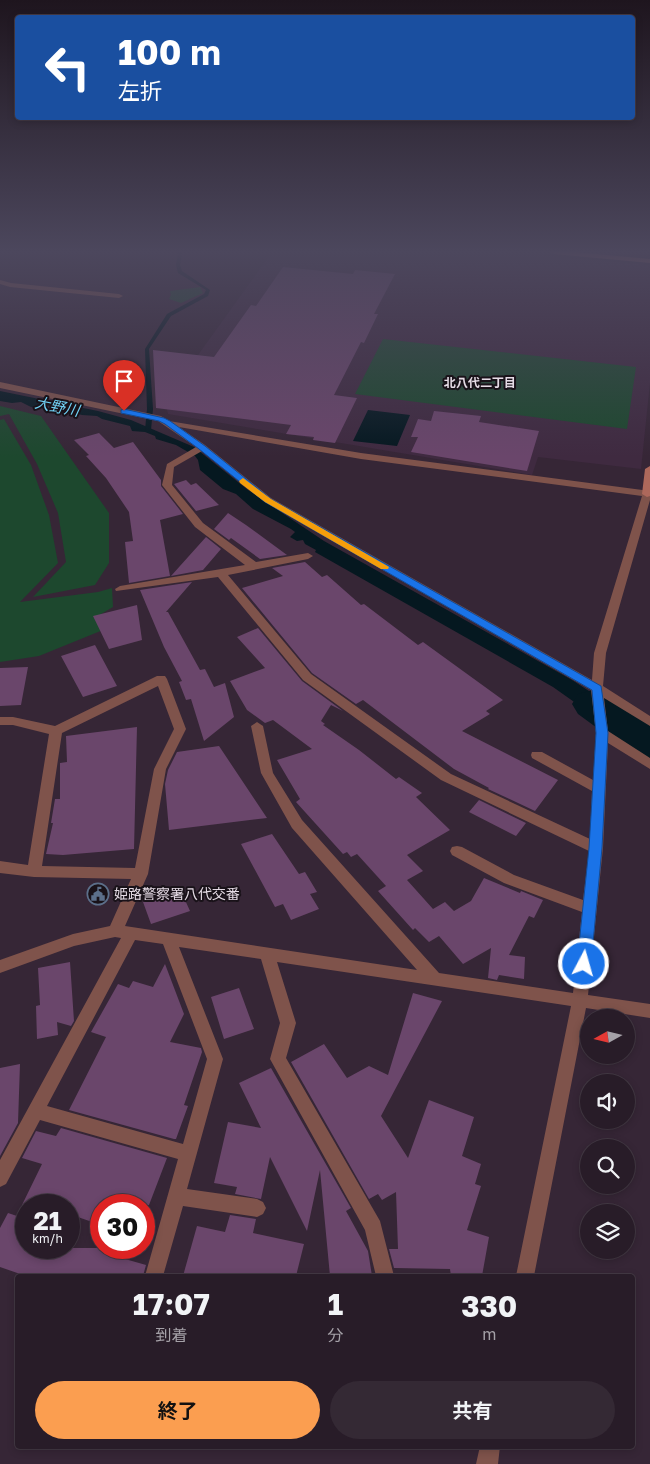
<!DOCTYPE html>
<html lang="ja">
<meta charset="utf-8">
<style>
body{margin:0;font-family:"Golos Text","Noto Sans JP",sans-serif;background:#342934;color:#f1f3f6;height:100vh;display:flex;flex-direction:column;font-size:19px;white-space:nowrap}
*{box-sizing:border-box;margin:0}
p{font-size:16px;color:#a5a1a8}
.icon{flex:none;width:28px;height:28px;fill:none;stroke:currentColor;stroke-width:2;stroke-linecap:round;stroke-linejoin:round}
.map{position:relative;flex:1;overflow:hidden}
.side{position:absolute;left:15px;top:1274px;width:620px;height:175px;display:flex;flex-direction:column;background:#281c28;border-radius:5px;box-shadow:0 2px 8px #0003,0 0 0 1px #443a45}
.side>*{flex:none}
.guide{position:absolute;left:15px;top:15px;width:620px;height:105px;border-radius:5px;box-shadow:0 2px 8px #0003,0 0 0 1px #443a45;background:#1a4fa0;color:#fff;overflow:hidden}
.needle{width:32px;rotate:262deg}
.tools{position:absolute;left:580px;top:1009px;display:grid;gap:10px}
.tools a{display:grid;place-items:center;width:55px;height:55px;border-radius:50%;background:#281c28;box-shadow:0 2px 8px #0003,0 0 0 1px #443a45;font-size:25px}
.speed{position:absolute;left:15px;top:1194px;display:flex;gap:10px;font-size:25px;font-weight:700;text-align:center}
.speed>*{display:grid;place-content:center;width:65px;height:65px;border-radius:50%;background:#281c28;box-shadow:0 2px 8px #0003,0 0 0 1px #443a45;line-height:1}
.speed small{font-size:12px;font-weight:400}
.speed .limit{border:8px solid #d22;background:#fff;color:#111}
.pin{position:absolute;display:grid;place-items:center;width:42px;height:42px;color:#fff;margin:-51px -21px;border-radius:50% 50% 50% 0;rotate:-45deg;box-shadow:0 0 5px #0007}
.pin .icon{rotate:45deg}
.me{position:absolute;width:55px;margin:-28px;rotate:6deg;stroke-linejoin:round;filter:drop-shadow(0 0 4px #0008)}
.turn{display:flex;align-items:center;gap:18px;height:105px;padding:0 20px;font-size:22px}
.turn .icon{width:65px;height:65px;stroke-width:2.5}
.turn b{display:block;font-size:35px;line-height:42px}
.eta{display:flex;justify-content:space-evenly;align-items:center;height:85px;text-align:center}
.eta b{font-size:30px;font-weight:700;line-height:35px}
.button{display:flex;gap:10px;margin-top:auto;padding:10px 20px}
.button a{flex:1;height:58px;border-radius:30px;background:#fb9e50;color:#111;font-size:20px;font-weight:700;line-height:58px;text-align:center}
.button a+a{background:#342934;color:#f1f3f6}
.map>svg:first-child{display:block}
.built{fill:#3f2a40}
.green{fill:#1d482e}
.water{fill:#051820}
.lines{fill:none;stroke-linecap:round;stroke-linejoin:round}
.stream{fill:#051820;fill-rule:evenodd}
.river{fill:#051820;fill-rule:evenodd}
.building{fill:#6a466b}
.street{fill:#7f534b;fill-rule:evenodd}
.secondary{fill:#ad685b;fill-rule:evenodd}
.route{fill:#1a73e8;stroke:#114b97}
.slow{fill:#f59e0b}
.labels{text-anchor:middle;stroke-width:4;stroke-linejoin:round;paint-order:stroke}
.far-neighbourhood-label{font-size:12px;font-weight:bold;fill:#e5dbe5;stroke:#191219}
.poi-label{font-size:14px;fill:#e5dbe5;stroke:#191219;text-anchor:start}
.water-label{font-size:15px;font-style:italic;fill:#71d3f7;stroke:#191219}
</style>
<div class="map">
<svg width="650" height="1464" viewBox="0 0 650 1464">
<rect width="100%" height="100%" fill="#362636"/>
<path class="built" d="M272,252H504L650,265V383L641,469L538,457L532,475L168,414L165,401Z"/>
<path class="green" d="M200,287L203,293L181,303L169,299L171,295L170,291Z
M383,339L636,367L627,429L355,394Z
M0,406L41,416L109,513V563L95,585L33,597L66,562L58,513L37,464L9,414L0,416Z
M4,419L31,465L49,515L58,563L20,602L98,592L112,588L113,607L96,617L103,630L39,656L0,662V420Z"/>
<path class="water" d="M0,391L98,411L131,420L194,447L248,490L324,541L572,680L649,730L635,745L553,687L315,552L316,550L305,544L303,540L297,541L290,537L295,532L291,529L253,509L236,494L223,489L200,470L198,460L195,456L176,445L156,439L155,436L145,432L132,431L130,426L102,419L97,416L82,415L44,405L39,406L54,410L31,407L21,402L12,403L0,401Z
M368,410L410,415L397,446L353,441Z"/>
<g class="lines">
<path class="stream" d="M178,252H182L180,265L182,271L210,290L208,296L171,316L149,349L153,409L151,430L148,432L145,430L147,409L145,349L167,314L204,294L206,290L178,273L176,265Z"/>
<path class="river" d="M593,690L608,694L650,722V760L634,755L578,714L572,704L578,694Z"/>
</g>
<path class="building" d="M283,267L353,274L355,270L395,274L374,314H378L364,343L361,342L334,395L357,398L335,443L313,440L314,437L286,434L291,425L156,408L153,350L214,357L251,305L256,306Z
M434,411L481,416L479,422L539,431L527,471L411,452L418,437H411L418,419L431,421Z
M99,433L114,448L133,442L161,480V486L183,514L160,520L170,576L129,583L125,542L133,541L129,512L106,478L86,456L89,455L74,440Z
M186,480L191,485L196,483L219,505L196,511L174,484Z
M228,513L246,525L287,555L260,559L231,538L229,540L214,529Z
M206,537L221,549L203,570L171,576Z
M305,562L322,577L327,575L361,605L364,604L418,645L423,642L503,700L486,711L490,714L462,731L558,780L535,811L488,789L489,788L454,769L363,700L356,704L312,673L242,588L283,576L272,568Z
M192,582L166,612H168L200,670L205,669L214,687L225,683L234,717L204,741L191,699L186,700L179,682L182,681L164,647L140,590Z
M137,605L142,640L109,649L93,616Z
M258,628L302,681L343,711L331,705L321,721L325,724L323,725L359,750L396,779L399,777L422,793L416,797L450,830L407,855L423,871L407,880L433,909L445,902L454,911L471,901L484,878L520,893L521,891L543,900L534,918L529,916L509,955L525,957L524,979L499,975L497,980L488,978L491,948L463,964L439,936L429,942L415,928L413,930L378,891L386,886L357,854L351,857L347,852L343,854L296,802L300,799L277,760L312,749L273,720L265,723L247,710L230,681L265,668L237,637Z
M95,645L117,686L83,697L61,656Z
M28,667L21,705L0,706V668Z
M137,727L134,849L63,855L46,854L53,823H51L55,799H60V763L67,762L66,736Z
M219,746L267,818L169,830L165,784L168,770L177,752Z
M479,800L526,823L516,836L469,812Z
M272,834L299,874L305,872L317,892L310,894L319,909L291,920L283,904L275,907L241,844Z
M180,889L190,911L151,924L143,902Z
M70,962L74,1021L71,1026L57,1022L58,1035L37,1039L36,1006L40,1005L38,968Z
M165,964L184,1014L170,1042L201,1048L202,1052L184,1105L188,1106L176,1139H174L69,1110L106,1037L91,1032L118,984L129,988L133,981L153,987Z
M239,988L254,1029L224,1039L211,997Z
M413,993L442,1001L381,1116L408,1158L429,1100L474,1117L462,1156L481,1164L475,1184L481,1186L467,1230L489,1237L482,1276H451L450,1269L394,1268L389,1249H398L396,1192L382,1200L378,1194L369,1199L291,1062L324,1044L347,1078L369,1066L388,1075Z
M20,1064L18,1123L0,1156V1068Z
M271,1068L351,1208L346,1211L368,1251L372,1276H330L320,1170L307,1231L270,1157L261,1199L235,1194L237,1187L214,1183L228,1122L261,1128L239,1083Z
M61,1128L167,1158L149,1205H101V1225L69,1214V1205H22L42,1164L22,1158L36,1131L56,1136Z
M8,1213L26,1219V1248H129L125,1259L146,1265L143,1276H26L0,1267V1228Z
M230,1215L256,1219L253,1233L304,1244L296,1276H183L197,1226L225,1232Z"/>
<g class="lines">
<path class="street" d="M0,280L11,283L119,294L123,296L119,298L10,287L0,284Z
M0,382L161,416L169,421L361,453L650,491V500L606,653L603,686L650,716V726L604,698L608,731L650,758V769L608,743L603,848L588,995L650,1004V1018L586,1008L534,1276H516L571,1006L277,962L296,1023L286,1058L380,1221L394,1276H376L365,1230L270,1059L280,1023L261,959L179,947L223,1059L187,1189L257,1199L263,1202L266,1208L263,1214L257,1217L183,1206L163,1276H145L178,1159L40,1120L6,1184L0,1187V1160L121,938L115,937L74,946L0,973V960L73,934L110,926L131,879L34,877L0,873V861L28,865L49,734L13,725H0V717H13L55,726L157,676H165L167,679L186,729L166,769L148,874L125,926L417,970L292,828L261,773L251,726L257,722L263,726L273,773L302,820L439,973L573,993L582,912L504,883L452,855L450,851L452,847L457,846L462,847L514,875L583,900L589,851L441,780L303,680L218,577L116,591L115,589L120,586L245,565L195,527L162,485L167,464L196,447L158,421L0,388ZM179,427L361,459L642,496L594,653L592,680L271,498L205,445ZM202,451L265,502L591,690L596,733L593,780L542,752H532L531,755L532,758L592,791L590,839L451,774L311,674L228,575L308,559L313,556L308,553L256,562L203,523L172,485L174,467ZM158,686L174,729L154,769L135,868L42,866L62,733ZM135,940L163,944L207,1059L183,1144L47,1106Z
M480,1446H500L498,1464H476Z"/>
<path class="secondary" d="M551,252H574L650,259V263L554,254Z
M650,466V496L647,497L642,494L645,469Z"/>
</g>
<linearGradient id="sky" x2="0" y2="1"><stop stop-color="#1e151e"/><stop offset="0.55" stop-color="#4c475d"/><stop offset="1" stop-color="#4c475d" stop-opacity="0"/></linearGradient>
<rect width="650" height="457" fill="url(#sky)"/>
<path class="route" d="M124,409L164,418L170,421L205,446L271,499L601,686L608,733L602,848L591,964L589,968L584,969L579,968L577,964L589,848L596,733L592,690L265,502L199,449L165,424L159,421L121,413V410Z"/>
<path class="slow" d="M243,478L271,499L389,567L388,569H381L265,502L240,483L239,481Z"/>
<defs>
<g id="civic-ring" transform="scale(1.125)"><circle r="9.5" fill="#191219" stroke="#5c6f8a" stroke-width="1.5"/><path d="M-.6-6.5H3V-4.5H.6V-3L4-1V1h2V6H-6V1h2V-1L-.6-3ZM-1.2 2.5V6h2.4V2.5Z" fill="#5c6f8a"/></g>
</defs>
<g fill-rule="evenodd">
<use href="#civic-ring" x="98" y="894"/>
</g>
<g class="labels">
<g class="far-neighbourhood-label">
<text x="480" y="387">北八代二丁目</text>
</g>
<g class="poi-label">
<text x="114" y="899">姫路警察署八代交番</text>
</g>
<g class="water-label">
<text transform="translate(57 407) rotate(11)" y="5">大野川</text>
</g>
</g>
</svg>
<div class="tools">
<a><svg class="needle" viewBox="-14 -14 28 28"><path d="M0-13l5 13h-10z" fill="#e53935"/><path d="M0 13l5-13h-10z" fill="#a5a1a8"/></svg></a>
<a><svg class="icon" aria-label="sound" viewBox="0 0 24 24"><path d="M4 9h4l5-4v14l-5-4H4zM17 9q2 3 0 6"/></svg></a>
<a><svg class="icon" aria-label="search" viewBox="0 0 24 24"><circle cx="10" cy="10" r="6"/><path d="M15 15l6 6"/></svg></a>
<a><svg class="icon" aria-label="layers" viewBox="0 0 24 24"><path d="M12 4l9 5-9 5-9-5zM3 14l9 5 9-5"/></svg></a>
</div>
<div class="speed"><div>21<small>km/h</small></div><div class="limit">30</div></div>
<div class="pin" style="left:124px;top:411px;background:#d93025"><svg class="icon" aria-label="arrive" viewBox="0 0 24 24"><path d="M6 21V4h12l-3 4 3 4H6"/></svg></div>
<svg class="me" style="left:584px;top:964px" viewBox="-20 -20 40 40"><circle r="17" fill="#1a73e8" stroke="#fff" stroke-width="3"/><path d="M0-11L8 9 0 5-8 9z" fill="#fff"/></svg>
<div class="guide">
<div class="turn"><svg class="icon" aria-label="left" viewBox="0 0 24 24"><path d="M17 20v-9H6M10 6l-5 5 5 5"/></svg><div><b>100 m</b>左折</div></div>
</div>
<section class="side">
<div class="eta">
<div><b>17:07</b><p>到着</p></div>
<div><b>1</b><p>分</p></div>
<div><b>330</b><p>m</p></div>
</div>
<div class="button"><a>終了</a><a>共有</a></div>
</section>
</div>
